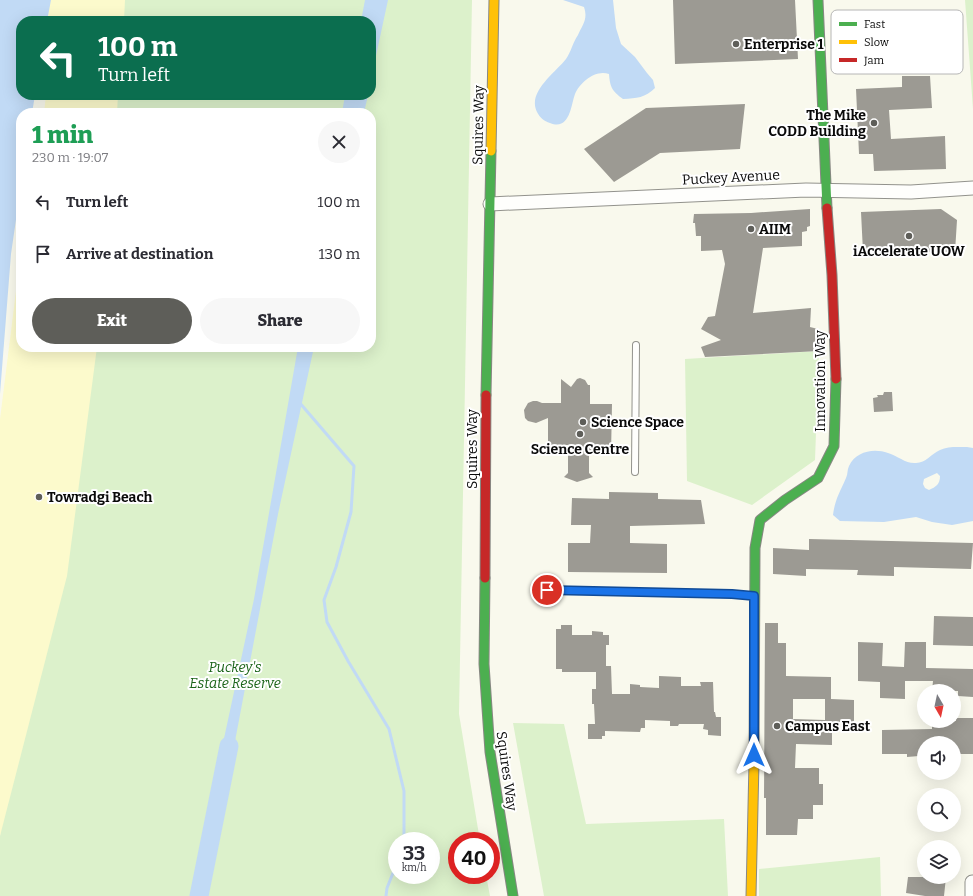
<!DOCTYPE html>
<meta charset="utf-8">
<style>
body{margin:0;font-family:Bitter,serif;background:#f7f7f7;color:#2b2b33;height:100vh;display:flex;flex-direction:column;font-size:15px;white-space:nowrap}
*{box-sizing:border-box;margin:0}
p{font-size:13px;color:#7c7c81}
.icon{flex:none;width:22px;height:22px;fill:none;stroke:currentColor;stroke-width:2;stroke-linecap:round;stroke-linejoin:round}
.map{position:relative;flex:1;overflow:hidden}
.sheet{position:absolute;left:16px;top:108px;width:360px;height:244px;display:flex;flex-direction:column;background:#fff;border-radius:16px;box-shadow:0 4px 16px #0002}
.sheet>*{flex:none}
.top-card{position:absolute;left:16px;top:16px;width:360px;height:84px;border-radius:16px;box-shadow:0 4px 16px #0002;background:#0b6e4f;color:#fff;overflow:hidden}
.needle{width:26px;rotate:171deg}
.buttons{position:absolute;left:917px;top:684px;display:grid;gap:8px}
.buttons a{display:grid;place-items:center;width:44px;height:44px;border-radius:50%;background:#fff;box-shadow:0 4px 16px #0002;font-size:20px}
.speed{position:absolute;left:388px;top:832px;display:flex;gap:8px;font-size:20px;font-weight:700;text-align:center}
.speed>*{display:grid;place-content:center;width:52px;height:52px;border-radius:50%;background:#fff;box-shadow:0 4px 16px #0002;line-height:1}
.speed small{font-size:10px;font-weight:400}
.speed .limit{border:6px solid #d22;background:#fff;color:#111}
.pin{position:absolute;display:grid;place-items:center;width:34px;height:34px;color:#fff;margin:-17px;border:2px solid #fff;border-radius:50%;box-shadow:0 1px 4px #0007}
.me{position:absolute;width:44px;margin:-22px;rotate:0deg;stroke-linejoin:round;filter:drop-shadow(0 0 3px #0008)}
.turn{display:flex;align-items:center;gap:14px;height:84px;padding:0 16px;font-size:18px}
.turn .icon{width:52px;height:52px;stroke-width:2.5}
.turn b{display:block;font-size:28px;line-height:34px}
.round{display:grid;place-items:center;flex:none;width:42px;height:42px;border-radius:21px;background:#f7f7f7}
.summary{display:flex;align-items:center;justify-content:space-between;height:68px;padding:0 16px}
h1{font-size:24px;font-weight:800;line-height:30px;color:#1e9e55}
.primary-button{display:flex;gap:8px;margin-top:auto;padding:8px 16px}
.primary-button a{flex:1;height:46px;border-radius:24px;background:#5e5e59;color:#fff;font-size:16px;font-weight:800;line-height:46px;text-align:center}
.primary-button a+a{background:#f7f7f7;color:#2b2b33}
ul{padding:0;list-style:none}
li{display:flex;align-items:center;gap:12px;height:52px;padding:0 16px}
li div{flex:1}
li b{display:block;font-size:15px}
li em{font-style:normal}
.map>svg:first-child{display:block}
.green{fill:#dcf1cb;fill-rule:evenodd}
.sand{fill:#fcfacc}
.water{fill:#c1daf5;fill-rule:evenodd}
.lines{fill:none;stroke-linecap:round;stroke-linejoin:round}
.stream{stroke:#c1daf5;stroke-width:3}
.river{stroke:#c1daf5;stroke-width:19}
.building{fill:#9c9a93;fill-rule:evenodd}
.lane-casing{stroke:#92928c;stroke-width:8}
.street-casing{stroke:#92928c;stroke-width:15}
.fast-casing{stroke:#888883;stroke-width:11}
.slow-casing{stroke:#888883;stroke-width:11}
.jam-casing{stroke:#888883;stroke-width:11}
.lane{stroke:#fefefc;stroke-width:6}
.street{stroke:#fefefc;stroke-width:13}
.fast{stroke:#4caf50;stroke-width:9}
.slow{stroke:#ffc107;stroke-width:9}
.jam{stroke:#c62828;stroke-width:9}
.route-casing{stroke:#114b97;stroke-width:10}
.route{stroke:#1a73e8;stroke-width:7}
.poi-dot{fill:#5e5e59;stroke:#fff;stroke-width:1.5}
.labels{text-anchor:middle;stroke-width:4;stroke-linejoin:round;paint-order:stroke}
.poi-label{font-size:14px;font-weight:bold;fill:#0a0a0a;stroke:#fff;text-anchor:start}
.street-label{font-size:14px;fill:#0a0a0a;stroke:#fff}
.park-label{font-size:14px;font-style:italic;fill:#1b6419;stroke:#fff}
.key{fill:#fff;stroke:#b6b6b6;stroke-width:1}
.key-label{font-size:11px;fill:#0a0a0a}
</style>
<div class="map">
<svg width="973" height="896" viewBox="0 0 973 896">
<rect width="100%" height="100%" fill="#f9f9ed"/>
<path class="green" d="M75,0H472L459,714L480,841H457V875H486L490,896H0V836L41,347H371V113H64V95H371V21H71ZM397,841H431V875H397Z
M965,0H973V109Z
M819,351L815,460L752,505L687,481L685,359Z
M513,723L564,724L586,824L724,819L728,896H544Z
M880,857L881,896H759V869Z"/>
<path class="sand" d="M49,0H125L124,21H48Z
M46,95H118L117,113H44Z
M21,251V347H97L67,576L0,836V419Z"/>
<path class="water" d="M0,0H51L47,21H21V95H35L32,113H21V185L11,254L0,394Z
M365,0H388L371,79V21H361Z
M563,0H613L616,28L621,44L635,57L647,73L653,80L655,88C645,98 637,98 623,99C612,91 610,87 609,74C596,69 580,82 575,94C571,105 570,131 550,123C544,121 540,118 537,112C527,92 555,73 566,59C571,52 573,42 578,35C583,24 588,19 584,7Z
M345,95H368L364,113H342Z
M298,347H314L278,514L229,773L217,771L254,599Z
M967,447L973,448V521L952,525L932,522L916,517L884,522L840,521L833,515C835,499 840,492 846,478C848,474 847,470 849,466C856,451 874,448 888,453C898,456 906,464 916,463C926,463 931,454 940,450C948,446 958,447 967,447ZM937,473L940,476C940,484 936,487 929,490L925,488L923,484L924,479Z"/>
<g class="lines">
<path class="stream" d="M299,402L354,466L351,512L336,567L324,600L327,622L348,661L389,729L404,791V841
M386,896L387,888L397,863"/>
<path class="river" d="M199,896L229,746"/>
</g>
<path class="building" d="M673,0H795L798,59L675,64Z
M902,76H930L932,108L889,110L891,139L945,136L946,169L874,171L873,154H859L856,89L902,87Z
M745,104L740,149L660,153L614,182L584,149L646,108Z
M810,209V226L807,227V231L802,232V246L763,248L753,313L811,308L810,327L818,329L819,351L705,357L701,347L721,340L701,329L708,317L715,316L725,264L722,250L701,251V236H696L695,223H693L694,214L751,213Z
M941,209L957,220L955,252H863L861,212Z
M580,378L585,380L588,385H590V404H612L611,454L589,453V473L593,477L577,482L564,477L568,473V445H548V418L536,423L528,421L525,418L524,410L528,403L533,401H537L542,403H561V379L571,387L577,379Z
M884,392H892L893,411L874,412L873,398L878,397L877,395H883Z
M609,492L658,493V499L701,500L705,524L630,526V543L667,544V573L568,572V543H590L591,525H571L572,498L609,499Z
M809,539L973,543L971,569L894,567V576L857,575L858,570L806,569V576L773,574V548L809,550Z
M934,616L973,617V646L933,645Z
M765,623H778V643H786V676L831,677V699L854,700V722H832V745L796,744L795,768H819V784H823V805H813V819H798L797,835H766V798H764ZM793,699H825V720L793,719Z
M561,625H572V635H592V631L603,632V635H609V645H606V666H611L612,694H630V684L640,685V687L659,688V676L681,677V686H701L700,682H713L714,712H715L716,717H721V736L708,735V730L703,729L704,724H679L678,726H670V721L645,720V728H641L640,732L605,731V736H602V739H588V724H595L594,704H592V689H596V672H562V669H556V629H561Z
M858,642L883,643L882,666L904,667L905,642H926V668L973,669V697L958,696V691H932L933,681H905V699L880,698V682L858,681Z
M956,718H973V754H954V743H924V750H919V756L907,757V754H882V730L932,729V721H956Z
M908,877H946L944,896H925L906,893Z"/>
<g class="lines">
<g class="lane-casing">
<path id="lane" d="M635,472L636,345
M547,590L732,594L753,596"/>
</g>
<g class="street-casing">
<path id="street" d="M490,204L806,190L911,192L973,188
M972,896V882"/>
</g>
<g class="fast-casing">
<path id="fast" d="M818,0L827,208
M486,395L491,151
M485,578L484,664L490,752L513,896
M754,762L755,548L760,520L785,500L818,478L834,446L836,379"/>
</g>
<g class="slow-casing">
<path id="slow" d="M491,151L494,0
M751,896L754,762"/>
</g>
<g class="jam-casing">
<path id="jam" d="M827,208L832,275L836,379
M485,578L486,395"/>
</g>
<use href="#lane" class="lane"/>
<use href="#street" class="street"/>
<use href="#fast" class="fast"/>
<use href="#slow" class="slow"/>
<use href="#jam" class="jam"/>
</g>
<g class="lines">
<g class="route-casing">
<path id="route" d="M547,590L732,594L754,596V755"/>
</g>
<use href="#route" class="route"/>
</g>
<g class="poi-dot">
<circle cx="736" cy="44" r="4"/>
<circle cx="874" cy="123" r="4"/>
<circle cx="751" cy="229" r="4"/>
<circle cx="909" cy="236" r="4"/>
<circle cx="583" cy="422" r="4"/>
<circle cx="580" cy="434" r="4"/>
<circle cx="39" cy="497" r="4"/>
<circle cx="777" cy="726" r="4"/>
</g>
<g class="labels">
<g class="poi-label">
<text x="744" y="49">Enterprise 1</text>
<text x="866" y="120" text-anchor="end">The Mike<tspan x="866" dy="16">CODD Building</tspan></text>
<text x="759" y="234">AIIM</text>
<text x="909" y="256" text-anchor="middle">iAccelerate UOW</text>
<text x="591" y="427">Science Space</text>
<text x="580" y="454" text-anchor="middle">Science Centre</text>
<text x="47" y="502">Towradgi Beach</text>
<text x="785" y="731">Campus East</text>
</g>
<g class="street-label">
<text transform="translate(478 125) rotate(-89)" y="5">Squires Way</text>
<text transform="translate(731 177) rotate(-3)" y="5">Puckey Avenue</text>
<text transform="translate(820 381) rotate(-90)" y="5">Innovation Way</text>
<text transform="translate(472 449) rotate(-90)" y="5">Squires Way</text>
<text transform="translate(507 771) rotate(82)" y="5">Squires Way</text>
</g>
<g class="park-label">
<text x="235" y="672">Puckey's<tspan x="235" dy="16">Estate Reserve</tspan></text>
</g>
</g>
<rect x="831" y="10" width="132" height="64" rx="6" class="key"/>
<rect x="839" y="22" width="18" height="4" fill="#4caf50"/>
<rect x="839" y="40" width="18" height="4" fill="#ffc107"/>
<rect x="839" y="58" width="18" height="4" fill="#c62828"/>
<g class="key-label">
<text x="864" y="28">Fast</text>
<text x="864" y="46">Slow</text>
<text x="864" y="64">Jam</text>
</g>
</svg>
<div class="buttons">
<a><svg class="needle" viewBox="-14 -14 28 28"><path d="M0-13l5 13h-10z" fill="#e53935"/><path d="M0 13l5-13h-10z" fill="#7c7c81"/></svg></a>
<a><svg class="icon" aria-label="sound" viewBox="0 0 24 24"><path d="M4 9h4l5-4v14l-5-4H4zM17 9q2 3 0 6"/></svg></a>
<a><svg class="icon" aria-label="search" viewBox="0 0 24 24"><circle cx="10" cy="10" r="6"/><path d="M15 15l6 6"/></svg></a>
<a><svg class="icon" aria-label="layers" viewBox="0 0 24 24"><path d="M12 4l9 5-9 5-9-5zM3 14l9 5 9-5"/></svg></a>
</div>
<div class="speed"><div>33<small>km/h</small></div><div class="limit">40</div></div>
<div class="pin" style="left:547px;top:590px;background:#d93025"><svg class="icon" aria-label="arrive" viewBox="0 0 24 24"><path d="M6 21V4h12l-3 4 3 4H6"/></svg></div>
<svg class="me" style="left:754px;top:755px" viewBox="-20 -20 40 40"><path d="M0-17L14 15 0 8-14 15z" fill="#1a73e8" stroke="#fff" stroke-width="4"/></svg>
<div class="top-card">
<div class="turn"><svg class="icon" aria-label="left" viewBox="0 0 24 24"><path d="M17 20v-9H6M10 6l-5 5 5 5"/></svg><div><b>100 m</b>Turn left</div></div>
</div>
<section class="sheet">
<div class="summary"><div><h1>1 min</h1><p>230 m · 19:07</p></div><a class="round"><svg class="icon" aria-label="close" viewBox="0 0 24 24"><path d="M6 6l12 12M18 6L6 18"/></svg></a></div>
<ul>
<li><svg class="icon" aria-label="left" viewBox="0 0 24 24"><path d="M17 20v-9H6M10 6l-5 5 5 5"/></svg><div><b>Turn left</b></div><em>100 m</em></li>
<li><svg class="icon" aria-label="arrive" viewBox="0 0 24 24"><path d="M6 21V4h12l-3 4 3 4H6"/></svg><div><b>Arrive at destination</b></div><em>130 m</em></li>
</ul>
<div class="primary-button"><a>Exit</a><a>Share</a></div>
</section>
</div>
